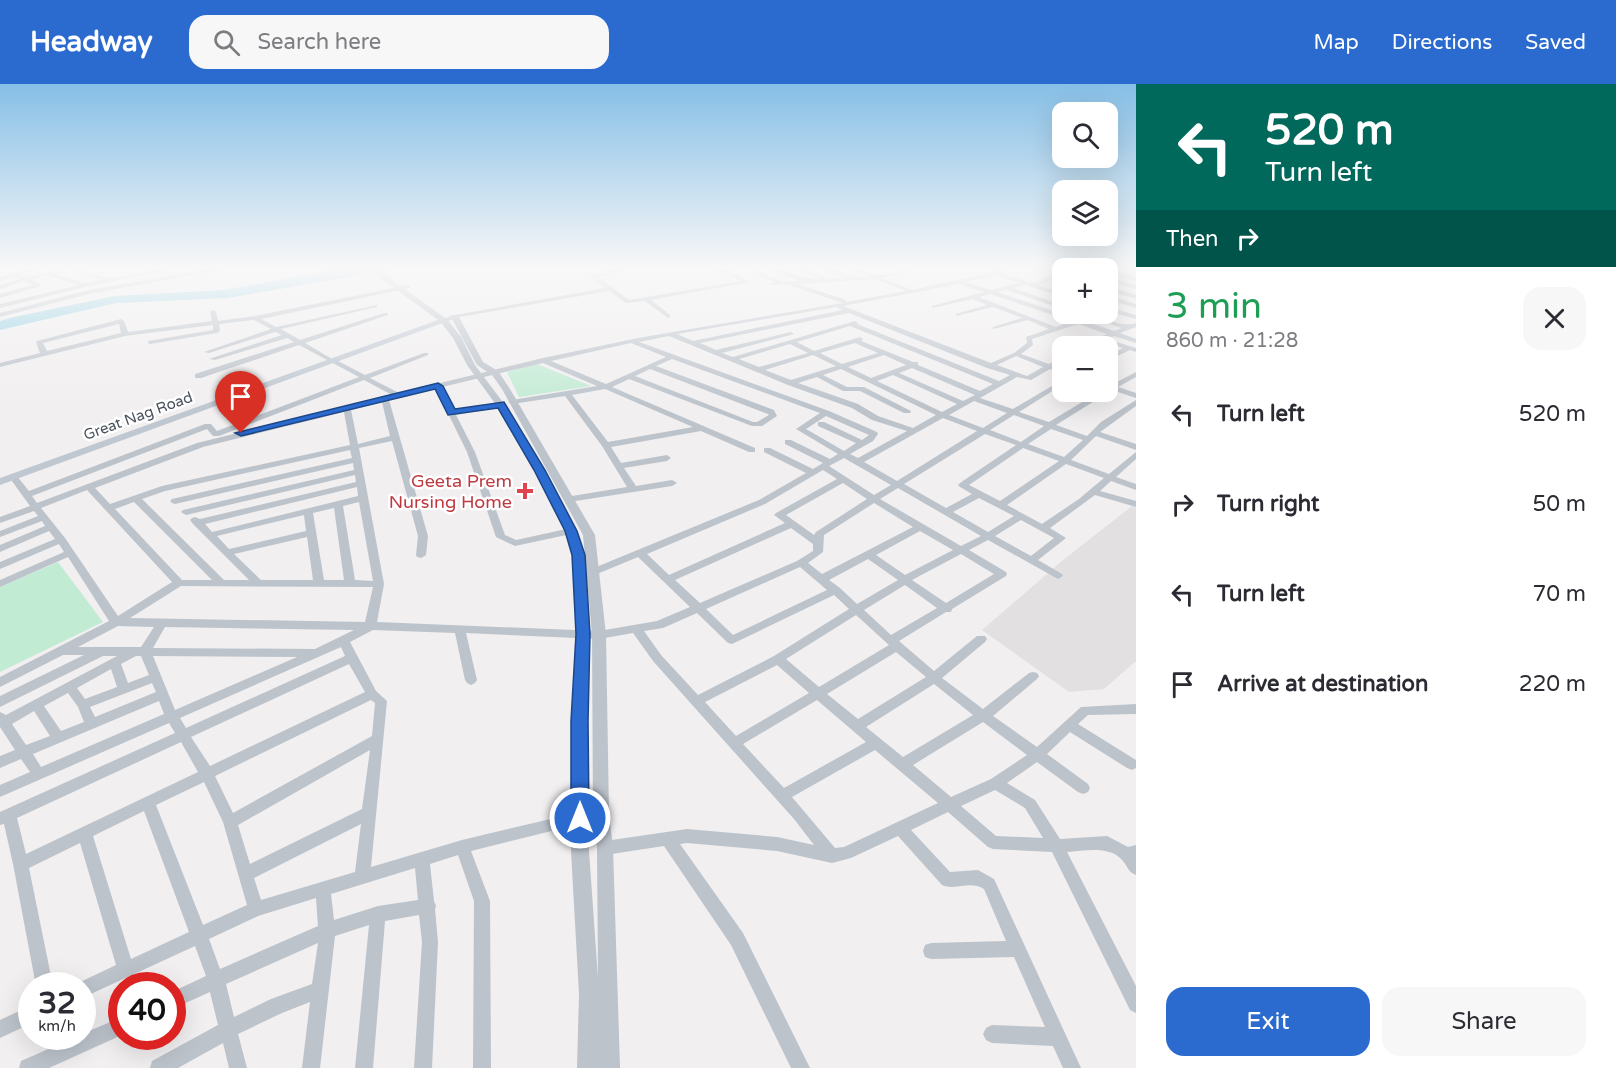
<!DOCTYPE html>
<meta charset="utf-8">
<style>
body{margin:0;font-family:"Varela Round",sans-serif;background:#f7f7f7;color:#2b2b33;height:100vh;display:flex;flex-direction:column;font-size:22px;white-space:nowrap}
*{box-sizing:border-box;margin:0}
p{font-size:20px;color:#7c7c81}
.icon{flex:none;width:33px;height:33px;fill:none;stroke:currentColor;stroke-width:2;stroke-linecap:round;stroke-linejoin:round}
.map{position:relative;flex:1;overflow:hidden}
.sheet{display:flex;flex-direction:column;background:#fff;width:480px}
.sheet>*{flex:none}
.guide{background:#00695c;color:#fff;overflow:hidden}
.fabs{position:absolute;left:1052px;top:18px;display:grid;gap:12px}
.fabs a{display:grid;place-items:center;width:66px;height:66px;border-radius:12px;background:#fff;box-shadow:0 6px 24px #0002;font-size:30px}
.speed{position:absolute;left:18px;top:888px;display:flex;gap:12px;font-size:30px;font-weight:700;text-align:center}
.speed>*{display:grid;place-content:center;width:78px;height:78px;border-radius:50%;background:#fff;box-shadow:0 6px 24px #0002;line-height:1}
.speed small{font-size:15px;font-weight:400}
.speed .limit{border:9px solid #d22;background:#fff;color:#111}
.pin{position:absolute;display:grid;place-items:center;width:51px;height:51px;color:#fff;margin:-62px -26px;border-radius:50% 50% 50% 0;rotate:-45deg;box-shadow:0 0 6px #0007}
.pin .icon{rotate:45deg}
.me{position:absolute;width:66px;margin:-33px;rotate:0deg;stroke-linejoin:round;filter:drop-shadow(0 0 4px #0008)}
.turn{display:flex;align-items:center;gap:21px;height:126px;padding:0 30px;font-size:27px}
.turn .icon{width:78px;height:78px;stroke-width:2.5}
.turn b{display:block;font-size:42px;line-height:51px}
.then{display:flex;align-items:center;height:57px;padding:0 30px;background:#0003;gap:12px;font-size:22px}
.round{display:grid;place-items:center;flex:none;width:63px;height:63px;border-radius:18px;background:#f7f7f7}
.summary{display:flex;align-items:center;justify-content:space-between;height:102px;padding:0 30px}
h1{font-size:36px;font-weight:600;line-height:45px;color:#1e9e55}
.cta{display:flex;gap:12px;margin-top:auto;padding:12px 30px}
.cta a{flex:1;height:69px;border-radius:18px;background:#2b6bd0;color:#fff;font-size:24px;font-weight:600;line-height:69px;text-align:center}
.cta a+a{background:#f7f7f7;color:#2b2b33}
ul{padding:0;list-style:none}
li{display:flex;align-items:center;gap:18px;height:90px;padding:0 30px}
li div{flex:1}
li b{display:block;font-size:22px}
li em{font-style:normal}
header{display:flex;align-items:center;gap:36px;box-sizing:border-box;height:84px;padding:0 30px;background:#2b6bd0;color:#fff}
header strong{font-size:28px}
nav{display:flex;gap:33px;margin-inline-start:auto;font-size:21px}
.search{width:420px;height:54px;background:#f7f7f7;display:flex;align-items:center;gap:15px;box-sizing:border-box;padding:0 21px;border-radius:18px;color:#7c7c81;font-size:22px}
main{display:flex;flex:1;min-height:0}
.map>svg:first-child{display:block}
.education{fill:#e2e0e0}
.green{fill:#c2ebd4}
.water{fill:#93cfe3}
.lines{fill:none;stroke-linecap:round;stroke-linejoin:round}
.minor{fill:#bcc3cb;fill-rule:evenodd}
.tertiary{fill:#bcc3cb;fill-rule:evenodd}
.secondary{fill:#bfc7d1;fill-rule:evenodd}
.route{fill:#2b6bd0;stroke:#1c4687;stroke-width:1.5}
.health-dot{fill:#e0444e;stroke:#fff;stroke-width:2}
.labels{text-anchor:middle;stroke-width:5;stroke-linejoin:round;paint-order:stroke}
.far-street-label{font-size:15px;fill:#49515b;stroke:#fff}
.health-label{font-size:18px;fill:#be3a42;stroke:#fff;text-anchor:end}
</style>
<header>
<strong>Headway</strong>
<div class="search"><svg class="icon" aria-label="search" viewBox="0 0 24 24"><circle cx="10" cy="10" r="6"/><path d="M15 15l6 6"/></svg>Search here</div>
<nav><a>Map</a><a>Directions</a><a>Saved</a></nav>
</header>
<main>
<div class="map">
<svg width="1136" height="984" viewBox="0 0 1136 984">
<rect width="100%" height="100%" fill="#f1efef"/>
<path class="education" d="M1132,422L1136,424V577L1104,605L1069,608L982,546L1062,477Z"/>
<path class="green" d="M537,280L591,302L519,313L507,288Z
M58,478L103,538L0,588V503Z"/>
<path class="water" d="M341,185H394L228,214L116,219L0,246V237L10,234L114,212L224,206Z"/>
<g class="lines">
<path class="minor" d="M30,185H39L20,191C33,196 50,185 64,185L52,189L84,199L103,196L70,185C84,185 98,194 111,194C130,194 151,185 172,185L85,203L0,224V220L79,201L46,191L31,196L41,200V202L0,214V210L33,201L25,197L0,205V201L20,195L14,193L0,197V193Z
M211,185H224L89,210L0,233V229L89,206Z
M617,185H628L598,193L629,216L741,197L717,185H724L750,198L651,216L670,231V233L668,234L645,217L626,219L609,207L453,234L450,232L605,204L590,192Z
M769,185C788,185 800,196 821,195L795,185H803L825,193V195L845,194L824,185H832L852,193L868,192L852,185C861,185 867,190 875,191C886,193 902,185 914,185L882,194L912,206L994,188L998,185H1004L1000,189L1032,199L1062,189V193L1038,201L1062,209V213L1025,201L1013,204L1062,221V225L1007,206L997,208L1114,247L1122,244L1078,230C1097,228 1117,245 1136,239V243L1120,249L1136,255V259L1114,252L1107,255L1136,264V268L1130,266L1107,277V272L1123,264L1100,257L1086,262H1078L1079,261L1107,250L1078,240L1032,255L1033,261L1021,270L1049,280L1062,273V278L1055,282L1062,285V289L1050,285L1031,296L1017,293L980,314L1013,325L1062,296V301L1019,328L1049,338L1099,308H1107V300L1111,301L1136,288V293L1118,303L1136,309V314L1112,306L1056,341L1087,352L1101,338L1136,316V322L1100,348L1136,360V366L1096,352L1071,376L1109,390L1136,368V375L1116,393L1136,400V406L1111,397L1100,407L1136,417V423L1095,411L1050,444L1066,454L1038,476L1062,490L1063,492L1058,495L988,456L969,466L1006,488L1007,490L1006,492L952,525L951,528H946L899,557L934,587L977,552H985L987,555L985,558L942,594L983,625L1029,589L1033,588L1037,589L1039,592L1037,595L993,632L1037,663L1081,623L1136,620V630L1088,631L1078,640L1136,676V684L1132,686L1127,684L1070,648L1047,670L1088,700L1090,704L1088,708L1083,710L1078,708L1037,678L1007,699L1035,716L1060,755L1107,752L1128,763L1136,761V791C1128,788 1128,783 1123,777C1110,761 1085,767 1067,768L1136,902V929L1130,926L1052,768L993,765L988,763L948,728L911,746L950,788L978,786L994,795L1081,984H1063L1053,962L992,959L986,956L983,950L986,944L992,941L1045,943L1014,873L931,875L925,873L923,867L925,861L931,859L1006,857L984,805C970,796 956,807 942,801L898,752L851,774L832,779L777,767L687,759L680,760L743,849L810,984H791L731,861L664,762L605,771L600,769L598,764L600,759L605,757L687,745L777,753L814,761L794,735L653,577L633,549L599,555L466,549L477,596L475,599L471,601L467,599L465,596L455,549L373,546L350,558L376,607L387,617L371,783L462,756L580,728L585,730L587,734L585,738L580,740L471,767L490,817L491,984H473L474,817L458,771L430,780L434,817L436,822L435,825L438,858L432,984H414L422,858L419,831L385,837L373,984H355L369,841L335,852L320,984H302L310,918L282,929L238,950L247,984H229L223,959L178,984H150L152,977L218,941L210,908L172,925V908L206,892L195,862L82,914V902H75L76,900L116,881L80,759L29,784L53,902H36L13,780L4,740L0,741V728L175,649L169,639L0,713V701L30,688L21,675L0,684V672L15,666L0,643V628L6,631L117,572H103L0,623V612L84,571H63L0,603V593L109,537L68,473L0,503V496L64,468L59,460L0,485V478L55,455L49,447L0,468V461L45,442L42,437L0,453V447L38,432L34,427L0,439V433L30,422L9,393L10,391H16L29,407L205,340H211L217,347L359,293L299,261L201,294H195V290L294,258L287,254L215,276L209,275L282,251L275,248L209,269L204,268L271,245L254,236L219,240L220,247L217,249L150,260L148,259V257L213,246V241L125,252L0,283V279L40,269L36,258L37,257L121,235L124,237L128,248L212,237L210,228L213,226L216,228L218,237L255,232L408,201L411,203L410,204L261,235L276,243L377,221V223L281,245L300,256L384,229H388V231L305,259L332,275L336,276L365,291L424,269H428V271L370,294L399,309L543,274L638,254L843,219L792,202L791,200L770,201V199L775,198L752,188L757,187L783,198L799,197ZM996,191L1019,199L991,206L966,198ZM875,195L906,207L846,218V216L797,200ZM959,200L984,208L932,222V224L972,215L987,221L956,230V232L993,223L1022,234L993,243V245L1028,236L1049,245L1026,253L1027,259L1014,269L991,279L843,222ZM990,210L1071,237L1056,243L979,213ZM836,223L843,226L693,257L677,250ZM849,229L987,284L1010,291L999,297L857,240L858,239L855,237L733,273L722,269L794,250L791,248L716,266L700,259ZM119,240L121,249L47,267L43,259ZM850,242L993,300L980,307L918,281V278H913L861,257L863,255L860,253L814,267L797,258ZM669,252L788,301L852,324L872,336L907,347L858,374L850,370L873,357L878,350L877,348L829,327L639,258ZM631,259L666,273L606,300L551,277ZM855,259L878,269L842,280L820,269ZM790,260L808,269L759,283L739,275ZM813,271L836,282L791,296L765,286ZM884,271L906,281L871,294L848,283ZM1016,272L1043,283L1027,292L997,281ZM672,275L820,329L796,345L838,370L830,375L791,356H785V360L823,379L813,385L770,364H764V368L806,389L759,416L589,486L588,488L589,490H597L638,473L690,523L657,537L599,547L377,538L384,500L359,364L392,357L418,452L416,471L417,473L421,474L426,471L428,452L389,316L436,305L467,368L496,453L515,462L571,450L576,447L571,444L516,456L505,451L475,368L456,331L501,323L505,321L501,319L454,326L442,303L543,279L597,302L512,316L508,318L512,320L565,312L602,362L627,403L566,413L564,415L566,417L569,418L672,402L677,399L672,396L636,402L624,384L667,377L671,374L667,371L621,379L611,363L701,347L749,368H755V364L612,303L629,295L752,342H762L777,332L774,326L656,282ZM912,284L975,311L963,317L899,289ZM650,285L768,330L769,331L757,338H753L635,292ZM841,285L936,331L913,344L878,332L858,320L798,299L817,293L843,307H860L904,329H910L911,327L864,303H847L823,291ZM893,291L957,320L942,328L877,297ZM364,296L392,311L197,359L37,419L32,412L207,345L213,352H219ZM605,305L693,343L608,358L572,311ZM974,317L1007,329L983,344L949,331ZM382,318L390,352L358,360L351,326ZM344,328L350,361L162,402L110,420L95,404L203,363ZM1014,331L1044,342L1021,358L990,346ZM826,332L869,351L862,356L824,338H818V342L856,359L844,367L806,345ZM943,334L977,347L897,397L864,378ZM1051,345L1083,356L1064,373L1028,360ZM985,350L1016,361L960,399L958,401L960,403L972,410L946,424L904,400ZM1023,364L1059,377L1000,417L969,401ZM350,366L352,374L172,415L170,417L172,419L175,420L353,379L354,386L183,426L181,428L186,431L355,391L356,398L200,435L195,433L192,434L190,436L194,441L249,496H224L142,415L165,407ZM844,374L891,401L874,411L829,382ZM1066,380L1104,394L1079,415L1042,440L1007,421ZM823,386L837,395L776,429L774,431L785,439L669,491L647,470L765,420ZM843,399L867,415L816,448L814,451L786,431ZM357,403L358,412L212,448L205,440ZM898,404L981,452L961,462L880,415ZM87,406L172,498L118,532L65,454L41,424ZM979,414L1014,432L988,448L953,428ZM134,418L212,496H182L115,425ZM359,418L373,497L355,496L343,422ZM874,419L913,443L822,490L808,479L823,468L824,451ZM334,424L344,496H324L313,429ZM304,431L306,447L229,465L217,452ZM1021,436L1054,454L1031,472L995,452ZM791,444L813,460V467L797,477L700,519L675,496ZM920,447L953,466L905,491L876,471ZM307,453L313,496H261L234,470ZM961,470L994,490L946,519L912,496ZM868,475L898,496L857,520L840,504L829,496ZM800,483L827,506L733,551L706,525ZM905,501L937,524L891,551L864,526ZM181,502L373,503L365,538L130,534ZM834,511L849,525L774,572L698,611L661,571L644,547L663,544L697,529L728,559L732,560ZM856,531L889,561L819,603L786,575ZM118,542L154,543L141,563H78ZM165,543L354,546L315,565L153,564ZM341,563L345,572L186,644L180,634ZM896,568L926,593L858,635L827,610ZM136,572H141L149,591L128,599L121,580ZM153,572L297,573L175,626ZM349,580L365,608L210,682L191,653ZM777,581L809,609L736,652L705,618ZM111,585L117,603L85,615L77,604ZM152,599L156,608L95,633L90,623ZM934,600L973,631L903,673L866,643ZM68,609L78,623L84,638L61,647L44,622ZM371,616L375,619L372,652L233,729L215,692ZM817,616L866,658L784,704L743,660ZM159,617L164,630L41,683L33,670ZM34,627L50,652L26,661L12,640ZM983,638L1027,671L991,695L951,713L913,681ZM181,658L198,688L26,770L17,734ZM370,666L362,725L250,780L238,741ZM875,666L938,719L844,763L835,764L792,713ZM204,698L223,738L247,821L203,841L156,721ZM995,706L1025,724L1043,754L996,752L961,722ZM144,727L189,848L131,875L93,752ZM361,740L355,788L261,816L254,794ZM415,784L418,816L378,822L334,836L331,810ZM316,814L318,842L220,885L209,855L258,832ZM318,859L312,900L271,915L234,933L226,900Z
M1107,185L1136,193V197L1107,189Z
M1107,193L1136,201V205L1107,197Z
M1107,202L1136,211V215L1107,206Z
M1107,211L1136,220V224L1107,215Z
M1107,223L1136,231V235L1107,227Z
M32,921V939L0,954V936Z
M122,933V951L49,984H19L21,977L78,952H82V950Z"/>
<path class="tertiary" d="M452,231L459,233L483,278L498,287L510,305L595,451L606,551L609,729L613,764L620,984H577L579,910L571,767L572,637L576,550L573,471L565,447L535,386L497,322L467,281L453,254L440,237L441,235H447L461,253L475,281L505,321L545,386L577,447L585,471L590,550L586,637L589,767L598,894L597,764L593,729L592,551L583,451L502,305L492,291L477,281L451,233Z"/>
<path class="secondary" d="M368,185H377L445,234L455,231L459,233L0,401V394L438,236Z"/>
</g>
<linearGradient id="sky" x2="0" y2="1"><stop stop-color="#86bfe6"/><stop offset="0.57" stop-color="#f9f8f8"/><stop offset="1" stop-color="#f9f8f8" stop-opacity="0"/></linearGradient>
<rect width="1136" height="323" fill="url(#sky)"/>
<path class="route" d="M438,299L443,302L455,325L504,318L545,386L577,447L585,471L590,550L588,637L589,734L587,740L580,742L573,740L571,734V637L576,550L572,471L565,447L534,386L498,324L448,331L435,305L241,352L235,349Z"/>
<path class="health-dot" d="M522 398h6v6h6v6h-6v6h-6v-6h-6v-6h6z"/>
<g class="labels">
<g class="far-street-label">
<text transform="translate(138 332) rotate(-20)" y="5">Great Nag Road</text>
</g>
<g class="health-label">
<text x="512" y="403">Geeta Prem<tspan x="512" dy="21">Nursing Home</tspan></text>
</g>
</g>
</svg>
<div class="fabs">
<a><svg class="icon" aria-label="search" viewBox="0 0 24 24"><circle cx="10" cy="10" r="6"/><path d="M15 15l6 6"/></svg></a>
<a><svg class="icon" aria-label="layers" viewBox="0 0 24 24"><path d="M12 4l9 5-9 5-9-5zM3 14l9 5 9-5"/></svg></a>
<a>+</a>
<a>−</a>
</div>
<div class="speed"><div>32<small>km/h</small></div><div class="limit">40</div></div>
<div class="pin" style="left:241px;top:349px;background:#d93025"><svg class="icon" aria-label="arrive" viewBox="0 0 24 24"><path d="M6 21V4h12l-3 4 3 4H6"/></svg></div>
<svg class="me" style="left:580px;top:734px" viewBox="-20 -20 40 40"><circle r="17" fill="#2b6bd0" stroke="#fff" stroke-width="3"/><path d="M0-11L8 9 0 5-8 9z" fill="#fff"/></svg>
</div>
<section class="sheet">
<div class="guide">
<div class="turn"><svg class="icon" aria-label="left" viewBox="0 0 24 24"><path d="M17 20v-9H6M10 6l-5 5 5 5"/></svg><div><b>520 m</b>Turn left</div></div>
<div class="then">Then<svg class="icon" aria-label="right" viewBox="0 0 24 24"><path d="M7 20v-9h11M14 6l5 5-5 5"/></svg></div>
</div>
<div class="summary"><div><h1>3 min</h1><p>860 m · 21:28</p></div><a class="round"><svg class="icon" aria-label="close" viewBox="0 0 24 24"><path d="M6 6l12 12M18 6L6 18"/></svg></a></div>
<ul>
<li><svg class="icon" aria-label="left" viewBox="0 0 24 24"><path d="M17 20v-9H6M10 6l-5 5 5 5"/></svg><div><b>Turn left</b></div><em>520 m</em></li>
<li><svg class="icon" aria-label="right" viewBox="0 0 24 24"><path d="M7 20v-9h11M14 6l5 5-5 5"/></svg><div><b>Turn right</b></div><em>50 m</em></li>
<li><svg class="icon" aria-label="left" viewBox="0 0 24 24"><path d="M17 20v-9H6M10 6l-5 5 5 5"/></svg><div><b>Turn left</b></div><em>70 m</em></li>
<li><svg class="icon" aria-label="arrive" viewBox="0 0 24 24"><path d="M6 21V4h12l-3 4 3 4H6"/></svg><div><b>Arrive at destination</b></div><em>220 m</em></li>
</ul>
<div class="cta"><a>Exit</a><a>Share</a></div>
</section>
</main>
